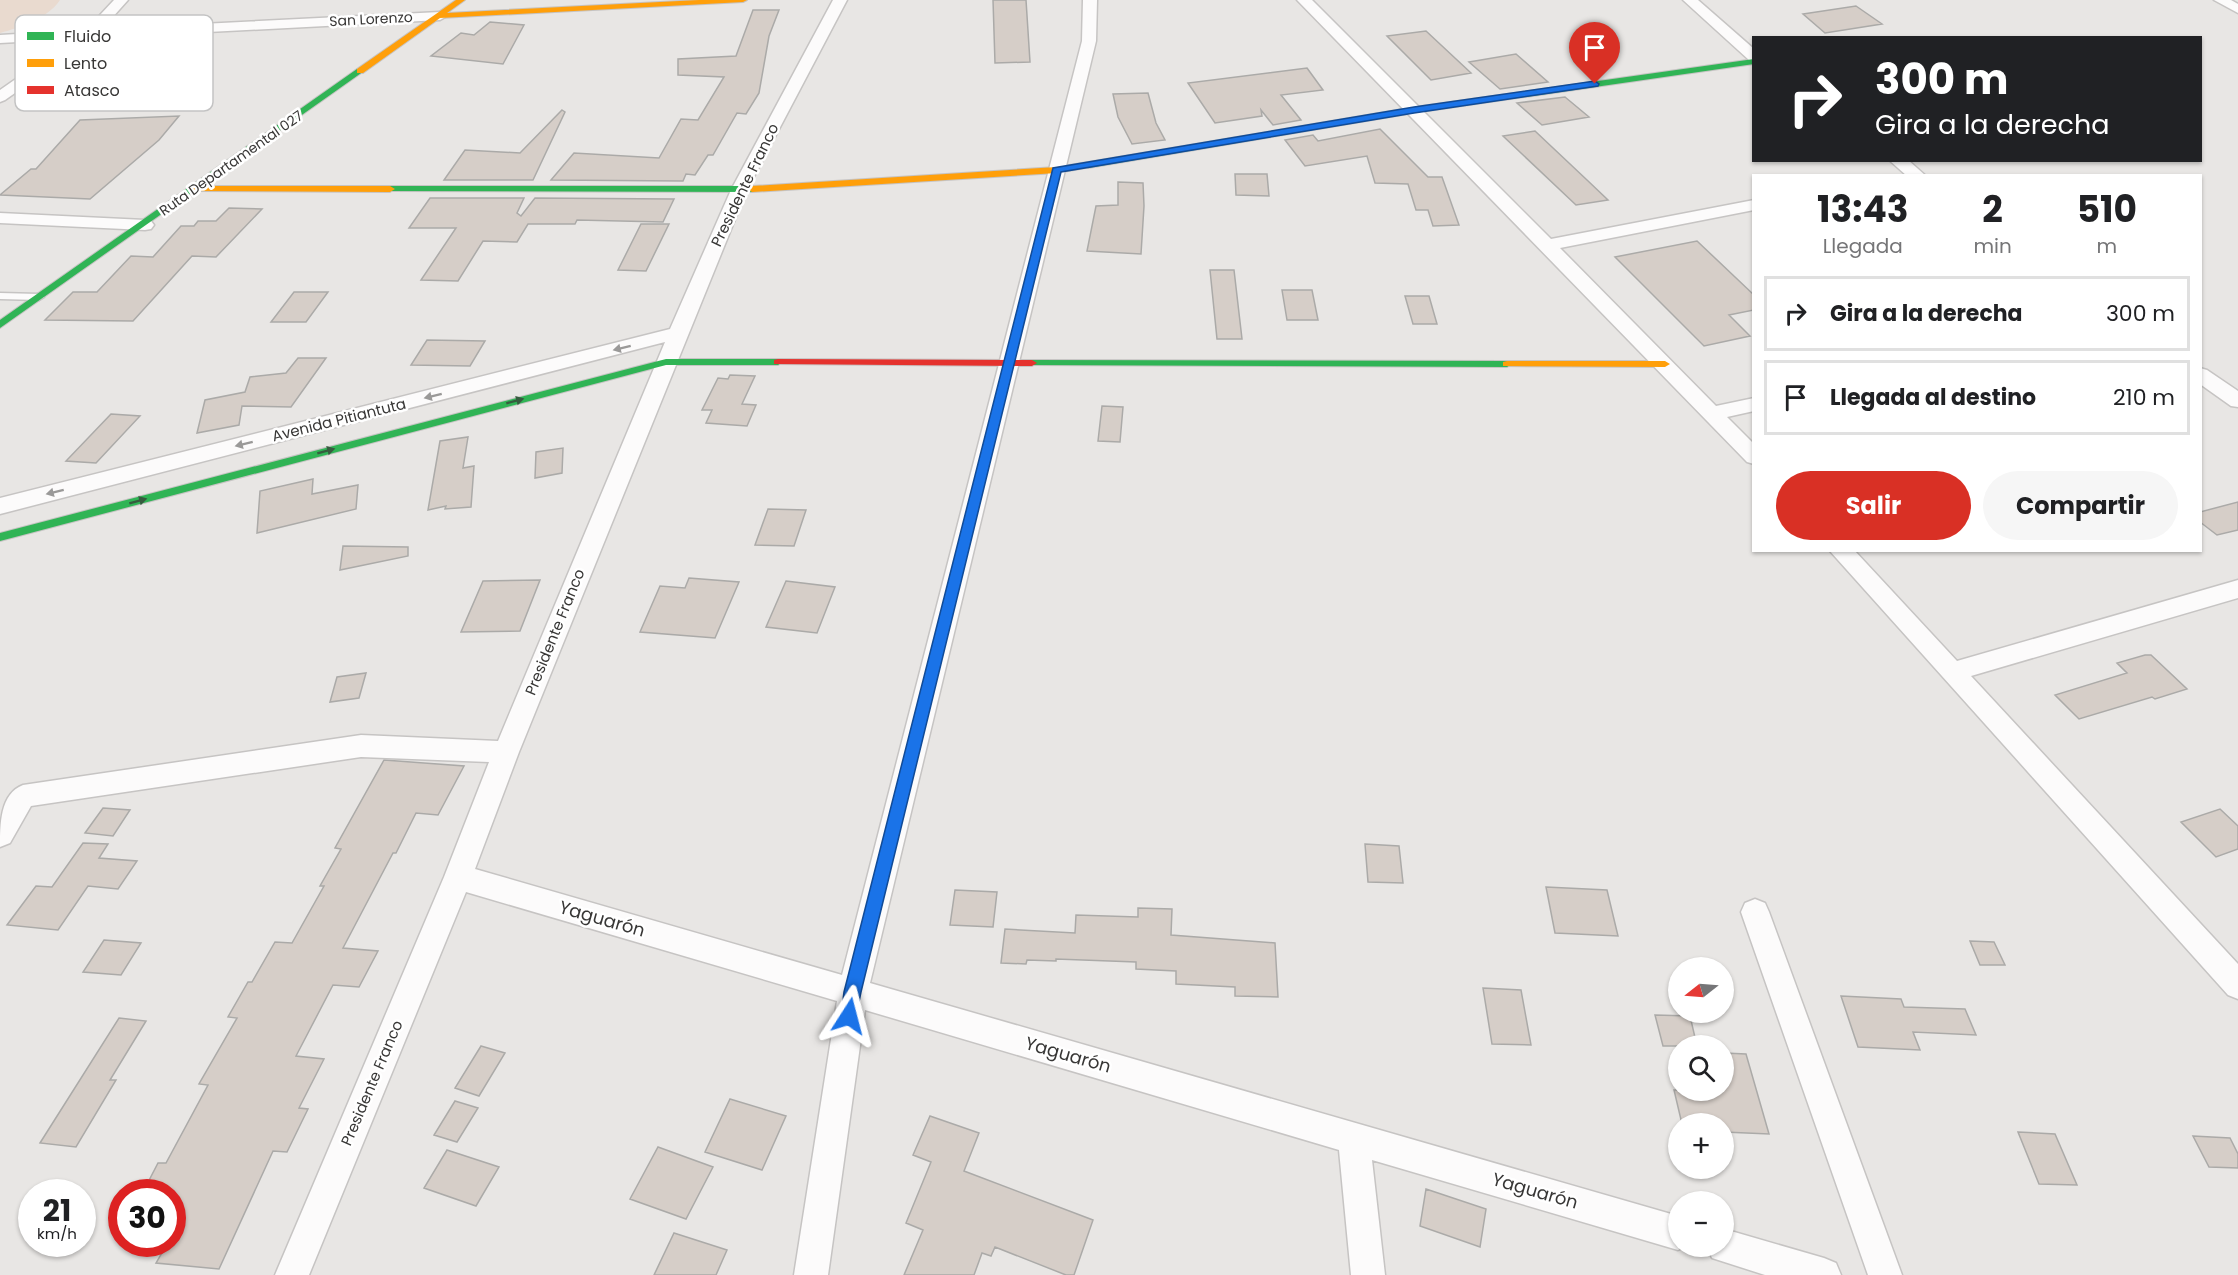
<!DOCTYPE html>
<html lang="es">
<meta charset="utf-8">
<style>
body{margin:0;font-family:Poppins,sans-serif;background:#f6f6f6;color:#202124;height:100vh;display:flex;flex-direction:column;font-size:22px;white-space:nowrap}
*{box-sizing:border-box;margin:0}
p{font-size:20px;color:#757577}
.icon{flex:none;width:33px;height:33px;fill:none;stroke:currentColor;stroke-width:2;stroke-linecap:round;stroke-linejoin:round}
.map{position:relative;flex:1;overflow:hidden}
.sheet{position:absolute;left:1752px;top:174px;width:450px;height:378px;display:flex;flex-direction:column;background:#fff;border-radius:0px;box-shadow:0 2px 4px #0004}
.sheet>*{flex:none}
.guide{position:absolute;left:1752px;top:36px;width:450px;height:126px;border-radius:0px;box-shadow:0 2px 4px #0004;background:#202124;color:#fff;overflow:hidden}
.needle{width:39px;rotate:253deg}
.buttons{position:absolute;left:1668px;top:957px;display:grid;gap:12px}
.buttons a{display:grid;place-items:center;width:66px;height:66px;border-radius:50%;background:#fff;box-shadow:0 2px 4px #0004;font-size:30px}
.speed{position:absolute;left:18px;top:1179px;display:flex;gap:12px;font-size:30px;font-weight:700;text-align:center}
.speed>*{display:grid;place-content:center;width:78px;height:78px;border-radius:50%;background:#fff;box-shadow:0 2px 4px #0004;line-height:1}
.speed small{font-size:15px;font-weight:400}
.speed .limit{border:9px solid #d22;background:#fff;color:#111}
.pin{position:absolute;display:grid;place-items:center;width:51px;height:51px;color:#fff;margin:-62px -26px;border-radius:50% 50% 50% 0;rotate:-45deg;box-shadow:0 0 6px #0007}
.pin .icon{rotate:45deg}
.me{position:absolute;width:66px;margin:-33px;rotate:9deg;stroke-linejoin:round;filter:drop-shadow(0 0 4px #0008)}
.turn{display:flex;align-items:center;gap:21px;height:126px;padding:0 24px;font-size:27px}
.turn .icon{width:78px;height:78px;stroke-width:2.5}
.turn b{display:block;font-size:42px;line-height:51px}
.eta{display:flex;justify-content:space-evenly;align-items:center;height:102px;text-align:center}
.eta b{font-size:36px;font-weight:700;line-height:42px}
.primary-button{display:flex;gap:12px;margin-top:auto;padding:12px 24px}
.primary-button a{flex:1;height:69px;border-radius:36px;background:#d93025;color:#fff;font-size:24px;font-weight:700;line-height:69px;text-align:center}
.primary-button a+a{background:#f6f6f6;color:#202124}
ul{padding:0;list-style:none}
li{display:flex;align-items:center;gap:18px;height:75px;margin:0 12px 9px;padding:0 12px;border:3px solid #e0e0e0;border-radius:0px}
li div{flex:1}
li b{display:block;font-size:22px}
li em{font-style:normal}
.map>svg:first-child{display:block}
.green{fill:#e9dacf}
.building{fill:#d6cec8;stroke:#abaaa8;stroke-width:1.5}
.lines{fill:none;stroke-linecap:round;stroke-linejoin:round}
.lane-casing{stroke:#c6c4c3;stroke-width:3}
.street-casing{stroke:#c6c4c3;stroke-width:3}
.fast-casing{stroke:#c6c4c3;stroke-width:2}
.slow-casing{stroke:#c6c4c3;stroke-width:2}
.jam-casing{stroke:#c6c4c3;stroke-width:2}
.lane{fill:#fcfbfb;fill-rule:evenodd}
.street{fill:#fcfbfb;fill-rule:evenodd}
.fast{fill:#30b455;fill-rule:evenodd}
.slow{fill:#ff9f0a;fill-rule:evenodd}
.jam{fill:#e5322d;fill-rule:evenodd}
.oneway{fill:#9a9998}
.oneway2{fill:#365c3f}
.route{fill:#1a73e8;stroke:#114b97;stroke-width:1.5}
.labels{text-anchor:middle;stroke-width:5;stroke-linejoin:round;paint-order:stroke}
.far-street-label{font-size:14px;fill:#383736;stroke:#fff}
.street-label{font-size:15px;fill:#383736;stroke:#fff}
.near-street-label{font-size:18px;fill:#383736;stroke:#fff}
.key{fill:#fff;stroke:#c3c3c3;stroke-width:1.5}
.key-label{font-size:16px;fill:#383736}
</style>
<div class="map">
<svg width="2238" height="1275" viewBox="0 0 2238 1275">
<rect width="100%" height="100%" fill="#e8e6e4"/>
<path class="green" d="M0,0H60C47,19 21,27 0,33Z"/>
<path class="building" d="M993,0H1026L1030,62L995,63Z
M1856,6L1882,24L1825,33L1803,14Z
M753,10H779L769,36L759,93L746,114L737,113L713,155H708L695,175L686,174L683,181L551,180L574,153L659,158L681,119L698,120L724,77L678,75V59L736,56Z
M490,22L524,25L503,64L431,56L461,33L474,35Z
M1426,31L1471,73L1431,80L1387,36Z
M1516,54L1548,82L1500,89L1469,62Z
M1307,68L1323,90L1281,95L1301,120L1273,125L1261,110L1262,116L1215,123L1188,83Z
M1148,93L1156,123L1165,140L1132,144L1118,117L1113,94Z
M1565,97L1589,117L1542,125L1517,103Z
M562,110L565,112L533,180H444L465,150L520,153Z
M179,116L159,140L90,199L0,195L31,169H36L80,120Z
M1380,129L1428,177H1442L1459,225L1433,226L1428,210H1416L1408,184L1375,183L1367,156L1305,166L1285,140L1313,135L1318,141Z
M1535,131L1587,180L1608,200L1576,205L1503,136Z
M1235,174H1267L1269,196L1236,195Z
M1118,182L1143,183L1144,206L1141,254L1087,251L1096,206L1118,205Z
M430,198H524L517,213L521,216L535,198L674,199L663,222L577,220L575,224H528L517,242L483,241L458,281L421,280L456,228H409Z
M229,208L262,209L216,257L192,256L133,321L45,320L73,292H97L131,256L153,257L181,226H194L198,221H216Z
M641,224H669L646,271L618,270Z
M1697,241L1754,295V310L1729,315L1750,336L1704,346L1615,257Z
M1210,270H1234L1242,339H1217Z
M1282,290H1312L1318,320H1287Z
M294,292H328L306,322H271Z
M1405,296H1429L1437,324H1413Z
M427,340L485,341L470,366L411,365Z
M298,358H326L291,407L242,406L239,425L197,433L205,400L245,392L250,377L286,373Z
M730,375L755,376L742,404L756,405L747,426L706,423L712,410H702L718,378L728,379Z
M1102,406L1123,407L1120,442L1098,441Z
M111,414L140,416L96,463L66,461Z
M468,437L463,468L474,466L471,507L445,509L446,506L428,510L440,441Z
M563,448L562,473L535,478L536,452Z
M313,479L312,494L358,485L356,509L257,533L260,491Z
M2238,502V530L2217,535L2200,522V512Z
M768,509L806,510L794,546L755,545Z
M343,546L408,547V556L340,570Z
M689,578L739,582L715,638L640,632L660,586L685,588Z
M540,580L520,631L461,632L483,581Z
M786,581L835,587L817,633L766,627Z
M2145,655H2151L2187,689L2155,699L2152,697L2079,719L2055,695L2127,673L2117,663Z
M366,673L359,698L330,702L337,677Z
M384,760L464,766L438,815L416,813L396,853H393L343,948L378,951L359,987L333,985L296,1056L324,1059L299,1108L308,1109L287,1152L273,1151L219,1269L156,1263L167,1244H172V1192H143L158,1163H166L208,1085L199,1084L237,1018L228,1017L248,982H252L275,942L292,943L324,886H320L341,849L335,848Z
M103,808L130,810L113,836L85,833Z
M2220,809L2238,826V849L2216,857L2181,822Z
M83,843L108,844L99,858L137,861L118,889L88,886L58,930L7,925L36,886L52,887Z
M1365,844L1399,846L1403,883L1368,882Z
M1546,887L1607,890L1618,936L1555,933Z
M955,890L997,892L993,927L950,925Z
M1138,908L1172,909L1171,935L1275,943L1278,997L1235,996V987L1176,984V971L1136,969V962L1056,959V961L1027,960L1026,964L1001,963L1005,929L1075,933L1076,915L1138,917Z
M104,940L141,943L121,975L83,972Z
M1970,941L1994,942L2005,965H1980Z
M1483,988L1521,990L1531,1045L1492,1044Z
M1841,996L1901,999L1904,1007L1965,1009L1976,1035L1913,1032L1920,1050L1858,1047Z
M1655,1015L1690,1016L1697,1046H1663Z
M119,1018L146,1021L110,1080H116L76,1147L40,1143Z
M481,1046L505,1053L479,1096L455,1088Z
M1724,1053L1746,1054L1769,1134L1724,1132V1124H1682L1674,1090H1724Z
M730,1099L786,1116L762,1170L705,1152Z
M455,1101L478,1108L457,1142L434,1135Z
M930,1116L979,1133L964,1171L1093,1220L1074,1275H1066L995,1247L991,1256L982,1253L974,1275H904L923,1230L906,1223L931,1162L913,1155Z
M2018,1132L2055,1134L2077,1185L2039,1184Z
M2193,1136L2230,1138L2238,1154V1168L2209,1167Z
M658,1147L713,1167L686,1219L630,1199Z
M447,1150L499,1167L476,1206L424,1188Z
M1426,1189L1486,1209L1480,1247L1420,1226Z
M674,1233L727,1250L716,1275H654Z"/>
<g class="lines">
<g class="lane-casing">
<path id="lane" d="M0,293L39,294L44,297L39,300L0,299Z"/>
</g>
<g class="street-casing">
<path id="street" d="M114,0H128L102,29L440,12L447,16L440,20L93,38L5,100L0,102V90L73,39L0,43V35L86,30Z
M833,0H847L747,190L519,752L475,869L842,975L1082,41L1083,0H1097L1096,41L870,983L1678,1216V1246H1686L1678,1250L1372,1160L1385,1275H1351L1339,1150L865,1010L828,1275H794L837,1001L466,892L309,1275H275L444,877L489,762L361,757L31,806L10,843L0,847C0,824 0,794 23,785L361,735L498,741L665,342L0,514V498L670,329L731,190Z
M1297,0H1312L1551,239L1754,200V210L1560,248L1716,406L1754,398V411L1727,417L1754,444V464L1747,462Z
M1683,0H1698L1754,49V61L1749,60Z
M2214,0H2231L2238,4V13Z
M1889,160H1908L1926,176H1907Z
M0,213L145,220L151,221L154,225L151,229L145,230L0,223Z
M2200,368L2207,370L2238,391V407L2231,406L2200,384Z
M1829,550H1854L1957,661L2238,580V598L1971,676L2238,964V999L2228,995Z
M1755,899L1765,903L1769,912L1902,1275H1868L1741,912L1745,903Z
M1724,1229L1824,1258L1836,1263L1841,1275H1765L1712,1258L1707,1246H1724Z"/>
</g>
<g class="fast-casing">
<path id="fast" d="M1754,59V64L1414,113L1088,168L1083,165L1088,162L1414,107Z
M357,69L364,71L0,328V320Z
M390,186H752L757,189L752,192L387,191V187Z
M666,359H778L783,362L778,365H666L0,541V533Z
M1032,360L1507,361L1512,364L1507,367L1028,365L1027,363Z"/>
</g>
<g class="slow-casing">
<path id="slow" d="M456,0H465L447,13L699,0H747L743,2L440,18L363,73H357V69Z
M1088,162L1091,163V167L1057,173L752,192L747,189L752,186L1057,167Z
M192,186H390L395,189L390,192L195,191L190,188Z
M1507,361H1665L1670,364L1665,367L1503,366V362Z"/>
</g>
<g class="jam-casing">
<path id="jam" d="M778,359L1032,360L1037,363L1032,366L774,364V360Z"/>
</g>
<use href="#lane" class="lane"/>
<use href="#street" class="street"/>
<use href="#fast" class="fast"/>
<use href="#slow" class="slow"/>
<use href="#jam" class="jam"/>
</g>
<defs><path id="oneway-solid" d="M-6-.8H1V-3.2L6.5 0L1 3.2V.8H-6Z" transform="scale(1.5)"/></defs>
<g class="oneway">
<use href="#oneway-solid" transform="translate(622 348) rotate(166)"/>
<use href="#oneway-solid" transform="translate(433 396) rotate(166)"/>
<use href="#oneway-solid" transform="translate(244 444) rotate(166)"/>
<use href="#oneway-solid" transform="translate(55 492) rotate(166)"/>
</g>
<g class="oneway2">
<use href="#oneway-solid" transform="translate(515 401) rotate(-15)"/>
<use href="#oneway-solid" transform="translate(326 451) rotate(-15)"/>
<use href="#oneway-solid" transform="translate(138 501) rotate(-15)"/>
</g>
<path class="route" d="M1595,81L1599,84L1598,86L1414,113L1061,172L861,992L855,1021L849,1024L843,1021L841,1016L844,992L1053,168L1414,107Z"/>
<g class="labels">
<g class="far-street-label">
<text transform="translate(371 19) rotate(-3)" y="5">San Lorenzo</text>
<text transform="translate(231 163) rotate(-35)" y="5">Ruta Departamental 027</text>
</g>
<g class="street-label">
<text transform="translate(745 185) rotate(-64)" y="5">Presidente Franco</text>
<text transform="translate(339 420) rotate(-14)" y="5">Avenida Pitiantuta</text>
<text transform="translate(555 632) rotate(-68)" y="5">Presidente Franco</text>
<text transform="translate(372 1083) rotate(-67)" y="5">Presidente Franco</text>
</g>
<g class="near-street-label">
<text transform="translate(602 919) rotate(16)" y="6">Yaguarón</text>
<text transform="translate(1068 1055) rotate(16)" y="6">Yaguarón</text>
<text transform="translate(1535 1191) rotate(16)" y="6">Yaguarón</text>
</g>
</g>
<rect x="15" y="15" width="198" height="96" rx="9" class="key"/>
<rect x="27" y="32" width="27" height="8" fill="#30b455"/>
<rect x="27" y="59" width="27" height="8" fill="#ff9f0a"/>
<rect x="27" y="86" width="27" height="8" fill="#e5322d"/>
<g class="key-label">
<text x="64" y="42">Fluido</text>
<text x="64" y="69">Lento</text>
<text x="64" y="96">Atasco</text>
</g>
</svg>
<div class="buttons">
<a><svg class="needle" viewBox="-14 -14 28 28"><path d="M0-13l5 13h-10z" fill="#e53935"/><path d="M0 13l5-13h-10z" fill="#757577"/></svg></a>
<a><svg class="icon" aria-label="search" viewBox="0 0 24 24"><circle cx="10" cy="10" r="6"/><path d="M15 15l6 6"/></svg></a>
<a>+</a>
<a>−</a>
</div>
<div class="speed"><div>21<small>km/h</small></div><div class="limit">30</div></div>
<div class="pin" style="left:1595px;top:84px;background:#d93025"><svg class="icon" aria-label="arrive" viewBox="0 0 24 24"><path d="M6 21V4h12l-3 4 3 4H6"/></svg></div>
<svg class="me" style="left:849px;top:1016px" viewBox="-20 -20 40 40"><path d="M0-17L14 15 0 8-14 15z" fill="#1a73e8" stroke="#fff" stroke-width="4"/></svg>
<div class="guide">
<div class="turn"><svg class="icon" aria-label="right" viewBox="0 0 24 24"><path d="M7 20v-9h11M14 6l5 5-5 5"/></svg><div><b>300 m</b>Gira a la derecha</div></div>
</div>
<section class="sheet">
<div class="eta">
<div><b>13:43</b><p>Llegada</p></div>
<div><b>2</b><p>min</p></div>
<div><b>510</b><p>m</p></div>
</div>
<ul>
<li><svg class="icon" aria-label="right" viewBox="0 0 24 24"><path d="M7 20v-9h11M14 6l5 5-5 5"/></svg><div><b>Gira a la derecha</b></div><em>300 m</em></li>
<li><svg class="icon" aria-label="arrive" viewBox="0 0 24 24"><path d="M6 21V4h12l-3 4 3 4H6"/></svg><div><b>Llegada al destino</b></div><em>210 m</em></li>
</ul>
<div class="primary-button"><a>Salir</a><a>Compartir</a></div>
</section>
</div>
